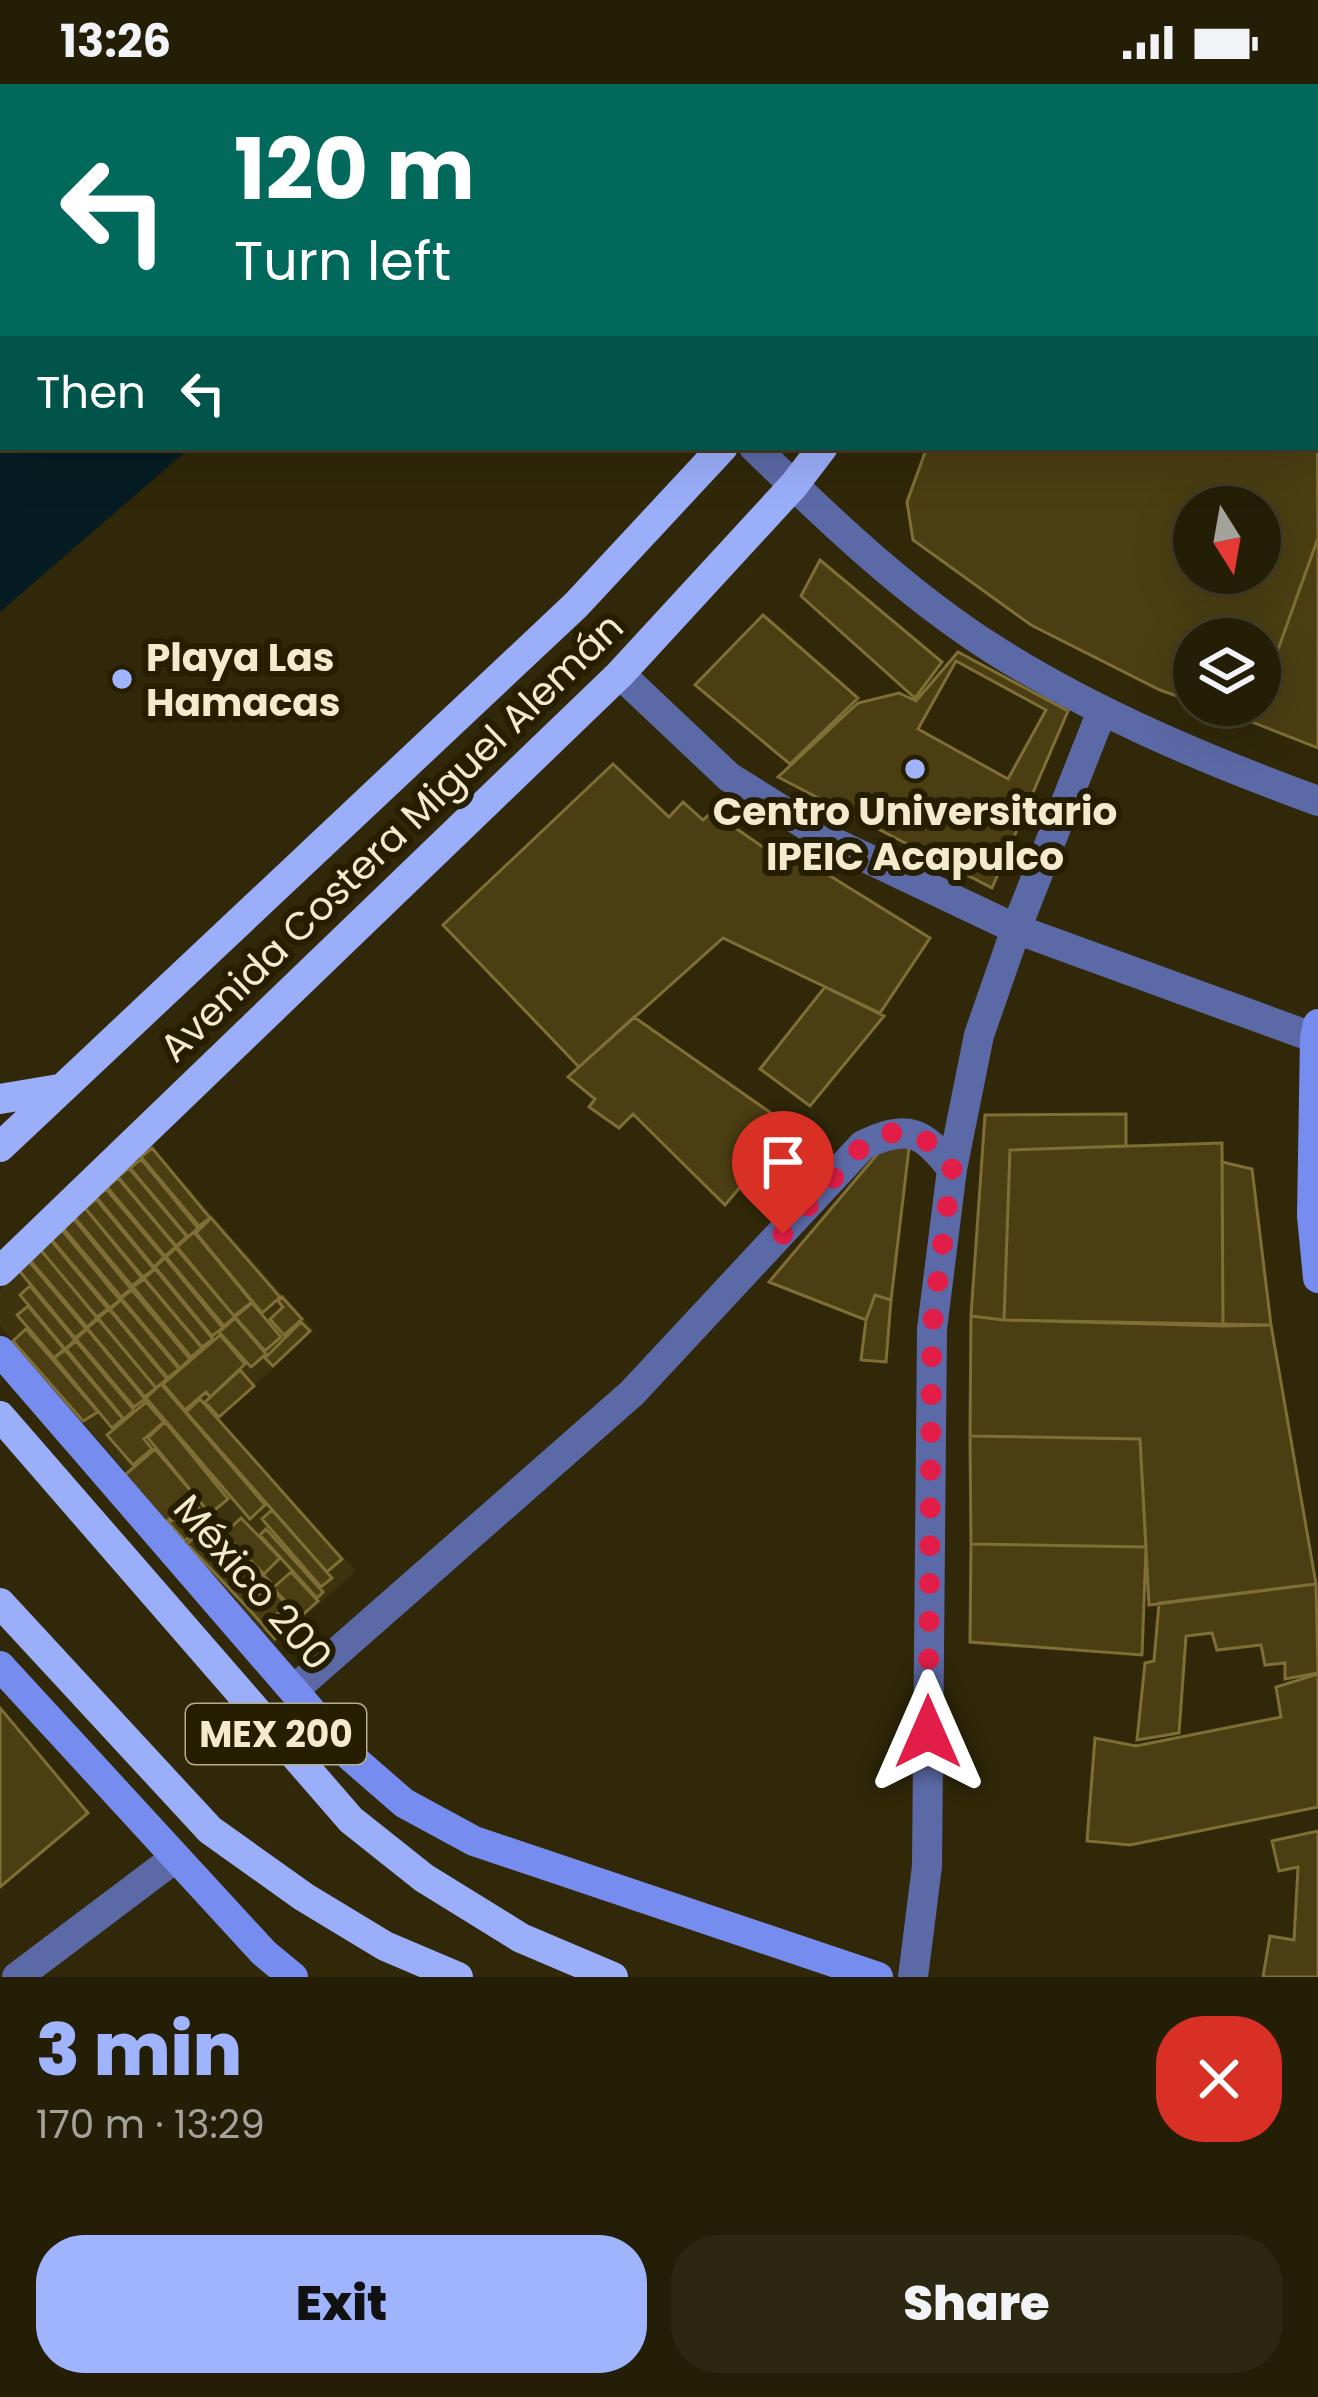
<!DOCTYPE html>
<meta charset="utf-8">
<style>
body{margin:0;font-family:Poppins,sans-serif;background:#2c2711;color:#f1f3f6;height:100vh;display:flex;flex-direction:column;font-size:45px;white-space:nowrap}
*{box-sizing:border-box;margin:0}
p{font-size:39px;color:#a3a29b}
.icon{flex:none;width:66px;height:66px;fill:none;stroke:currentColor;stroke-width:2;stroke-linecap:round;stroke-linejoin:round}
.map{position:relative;height:1893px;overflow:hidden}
.drawer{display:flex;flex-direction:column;background:#241e07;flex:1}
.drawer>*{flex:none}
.top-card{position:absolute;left:0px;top:0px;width:1320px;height:366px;box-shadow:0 12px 48px #0002,0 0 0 3px #413c28;background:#00695c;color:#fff;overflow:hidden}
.needle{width:78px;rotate:169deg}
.fabs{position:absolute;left:1173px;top:402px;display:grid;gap:24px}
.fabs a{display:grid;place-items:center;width:108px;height:108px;border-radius:50%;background:#241e07;box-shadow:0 12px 48px #0002,0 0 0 3px #413c28;font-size:60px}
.pin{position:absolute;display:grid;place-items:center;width:102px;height:102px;color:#fff;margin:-123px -51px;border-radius:50% 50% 50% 0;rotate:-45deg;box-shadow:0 0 12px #0007}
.pin .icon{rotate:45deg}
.me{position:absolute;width:132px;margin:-66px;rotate:0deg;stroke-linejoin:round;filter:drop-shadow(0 0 9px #0008)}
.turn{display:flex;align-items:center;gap:42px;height:252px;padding:0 36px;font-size:54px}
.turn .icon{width:156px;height:156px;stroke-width:2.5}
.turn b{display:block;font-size:84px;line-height:102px}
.then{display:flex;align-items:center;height:114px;padding:0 36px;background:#0003;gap:24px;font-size:45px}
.round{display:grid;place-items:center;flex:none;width:126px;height:126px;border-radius:48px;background:#2c2711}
.head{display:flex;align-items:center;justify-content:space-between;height:204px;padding:0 36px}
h1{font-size:72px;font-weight:800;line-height:90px;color:#a0b3fd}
.action{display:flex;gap:24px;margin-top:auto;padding:24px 36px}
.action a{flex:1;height:138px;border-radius:48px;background:#a0b3fd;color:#111;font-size:48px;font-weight:800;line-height:138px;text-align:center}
.action a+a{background:#2c2711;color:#f1f3f6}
.status{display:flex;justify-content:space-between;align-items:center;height:84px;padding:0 60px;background:#241e07;direction:ltr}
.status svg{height:33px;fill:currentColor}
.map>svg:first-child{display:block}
.built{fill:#3d330f}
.water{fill:#051d22}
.building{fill:#4a3e12;stroke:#7f6e35;stroke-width:3;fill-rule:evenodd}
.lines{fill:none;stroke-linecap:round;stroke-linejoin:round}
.street{stroke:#5b69a6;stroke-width:30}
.secondary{stroke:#778cef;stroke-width:30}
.primary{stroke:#9baefa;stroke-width:30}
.route{stroke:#e11d48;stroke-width:21;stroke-dasharray:0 37.8}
.poi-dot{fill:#a0b3fd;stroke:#261e01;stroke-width:4.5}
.labels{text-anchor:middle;stroke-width:12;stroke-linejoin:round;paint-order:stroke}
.shield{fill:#261e01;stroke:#b6ae90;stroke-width:3}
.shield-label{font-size:36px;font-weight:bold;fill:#f4ebce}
.poi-label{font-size:39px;font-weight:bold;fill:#f4ebce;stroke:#261e01;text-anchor:start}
.street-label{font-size:39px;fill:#f4ebce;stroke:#261e01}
</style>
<div class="status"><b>13:26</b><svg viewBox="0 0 49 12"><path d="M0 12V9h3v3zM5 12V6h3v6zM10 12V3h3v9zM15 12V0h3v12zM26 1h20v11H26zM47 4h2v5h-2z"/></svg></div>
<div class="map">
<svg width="1318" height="1893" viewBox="0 0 1318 1893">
<rect width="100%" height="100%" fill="#302809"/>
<path class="built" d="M151,1062L314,1246L219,1335L356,1487L274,1560L0,1242V1206Z"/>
<path class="water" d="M0,0H584L580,3H3V363H191L0,528Z"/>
<path class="building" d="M1317,305L1318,454L1260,616V555H1194V618L1160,606L1031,541L913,456L907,418L927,363H1317ZM1194,423H1260V489H1194Z
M1318,454V664L1252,638Z
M820,476L942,578L915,614L801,512Z
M763,531L858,614L790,680L695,601Z
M958,568L1068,627L992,804L778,693L858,619L899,609L916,617Z
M956,577L1046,626L1008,695L918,645Z
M1203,621H1258L1252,638Z
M613,680L669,733L683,718L703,736L712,728L779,774L790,767L930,854L880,929L723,854L579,983L443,841Z
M825,903L884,932L810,1022L760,985Z
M634,933L791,1043L725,1121L633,1030L619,1044L589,1023L595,1015L568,993Z
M1126,1030V1062L1010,1066L1004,1236L971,1232L985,1031Z
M891,1054L909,1064L891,1216L875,1211L866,1236L769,1198Z
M1222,1059L1223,1242L1004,1236L1010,1066Z
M152,1064L210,1134L199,1142L141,1073Z
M141,1075L198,1144L188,1153L130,1084Z
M1222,1078L1252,1085L1271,1241L1223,1242Z
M129,1084L187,1153L176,1162L118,1093Z
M118,1094L176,1163L165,1172L107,1103Z
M106,1105L164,1173L154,1183L96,1113Z
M96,1115L154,1185L143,1193L85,1124Z
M85,1124L142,1194L132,1202L74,1133Z
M211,1134L280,1213L262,1229L196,1149Z
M74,1135L131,1205L121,1213L63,1144Z
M62,1146L120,1216L110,1224L51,1155Z
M194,1148L252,1218L234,1232L177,1163Z
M50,1155L108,1225L97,1233L39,1164Z
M176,1164L235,1233L224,1242L166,1173Z
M40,1165L97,1234L87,1243L28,1174Z
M165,1174L223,1244L212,1252L155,1183Z
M28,1176L86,1245L75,1254L17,1184Z
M155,1185L213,1255L202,1263L144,1194Z
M144,1195L202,1264L191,1273L133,1203Z
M30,1202L75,1256L65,1265L20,1211Z
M132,1206L190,1275L180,1284L121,1214Z
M875,1211L891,1216L886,1278L861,1276L866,1236Z
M282,1213L302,1235L284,1251L270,1235L283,1223L278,1217Z
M121,1216L179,1285L168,1294L110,1225Z
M252,1219L281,1253L265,1267L235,1233Z
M28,1222L64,1265L54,1274L17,1231Z
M109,1225L167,1295L156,1304L98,1234Z
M971,1232L1004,1236L1271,1241L1316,1500L1149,1521L1140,1355L970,1352Z
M235,1234L266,1270L251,1283L219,1248Z
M98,1235L156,1304L145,1313L87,1244Z
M301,1238L310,1247L273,1282L265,1274Z
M26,1245L98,1328L83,1337L13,1257Z
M87,1245L145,1315L134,1323L76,1255Z
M220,1251L245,1280L210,1313L206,1308L185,1326L163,1300Z
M76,1257L134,1326L124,1335L66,1265Z
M65,1266L123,1335L112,1344L54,1274Z
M240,1286L254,1302L219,1333L205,1318Z
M161,1300L265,1421L250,1435L146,1314Z
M200,1315L342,1475L327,1488L186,1328Z
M146,1318L164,1338L144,1355L152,1365L133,1381L107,1351Z
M165,1338L228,1415L210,1430L148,1354Z
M970,1352L1140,1355L1146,1463L971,1460Z
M155,1365L196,1413L160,1443L119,1396Z
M193,1418L210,1436L185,1457L169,1439Z
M272,1426L332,1494L321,1503L262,1435Z
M241,1434L280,1474L264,1490L224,1450Z
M211,1438L270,1498L245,1521L187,1460Z
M266,1445L323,1508L317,1514L260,1451Z
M971,1460L1146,1463L1142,1571L970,1558Z
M291,1488L318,1517L300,1533L273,1504Z
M1316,1500L1318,1589L1285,1595V1579L1265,1581L1261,1561L1217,1566L1212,1549L1186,1552L1179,1649L1137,1656L1145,1579L1154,1577L1159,1519Z
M269,1501L287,1521L264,1542L246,1522Z
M289,1522L299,1533L275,1555L265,1544Z
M1318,1590V1723L1130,1761L1087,1757L1095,1654L1136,1662L1281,1633L1276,1603Z
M0,1624L88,1729L0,1803Z
M1318,1747V1893H1263L1270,1852L1294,1856L1298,1783L1279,1787L1272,1757Z"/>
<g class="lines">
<path class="street" d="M1317,280L1318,281
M754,363C828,435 905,509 993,565C1094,629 1206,676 1318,717
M620,590L729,693L835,759L1016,845L1315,954
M295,1605L632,1309L863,1061C908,1040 923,1047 952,1085
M17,1893L175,1774
M913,1893L927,1782L932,1245L952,1085L979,951L1016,845L1102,627"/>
<path class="secondary" d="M1318,940L1315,954L1312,1132L1318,1194
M0,1267L350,1672L404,1719L474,1757L878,1893
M0,1582L264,1869L293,1893"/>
<path class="primary" d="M936,3L937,0
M1032,3L1033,0
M0,1015L59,1005
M0,1063L576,521L723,363
M0,1187L620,590L794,401L823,363
M0,1332L351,1736L424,1794L521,1854L613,1893
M0,1519L210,1746L304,1813L385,1862L458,1893"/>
</g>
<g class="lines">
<path class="route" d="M783,1150L863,1061L888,1049L913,1048L934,1062L952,1085L932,1244L928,1648"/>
</g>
<g class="poi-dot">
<circle cx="122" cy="595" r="12"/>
<circle cx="915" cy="685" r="12"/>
</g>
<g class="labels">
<rect class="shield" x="186" y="1620" width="180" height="60" rx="9"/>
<g class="shield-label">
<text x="276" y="1663">MEX 200</text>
</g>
<g class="poi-label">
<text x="146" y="587">Playa Las<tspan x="146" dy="45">Hamacas</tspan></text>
<text x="915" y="741" text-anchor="middle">Centro Universitario<tspan x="915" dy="45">IPEIC Acapulco</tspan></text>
</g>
<g class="street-label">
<text transform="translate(391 753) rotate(-44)" y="14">Avenida Costera Miguel Alemán</text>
<text transform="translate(253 1498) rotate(49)" y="14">México 200</text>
</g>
</g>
</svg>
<div class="fabs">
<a><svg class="needle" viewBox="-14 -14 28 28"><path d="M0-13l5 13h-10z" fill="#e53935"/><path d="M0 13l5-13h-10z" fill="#a3a29b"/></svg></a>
<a><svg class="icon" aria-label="layers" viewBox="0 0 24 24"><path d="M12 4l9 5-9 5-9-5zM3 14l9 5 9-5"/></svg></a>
</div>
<div class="pin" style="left:783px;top:1150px;background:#d93025"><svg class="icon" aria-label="arrive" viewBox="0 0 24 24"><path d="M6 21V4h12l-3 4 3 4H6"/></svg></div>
<svg class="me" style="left:928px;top:1648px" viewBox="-20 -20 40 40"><path d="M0-17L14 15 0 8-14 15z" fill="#e11d48" stroke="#fff" stroke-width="4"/></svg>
<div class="top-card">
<div class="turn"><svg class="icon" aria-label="left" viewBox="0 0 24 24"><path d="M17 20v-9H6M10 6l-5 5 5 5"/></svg><div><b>120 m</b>Turn left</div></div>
<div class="then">Then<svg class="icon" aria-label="left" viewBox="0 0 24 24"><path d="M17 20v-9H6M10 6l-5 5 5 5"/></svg></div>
</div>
</div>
<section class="drawer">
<div class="head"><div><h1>3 min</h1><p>170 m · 13:29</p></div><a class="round" style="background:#d93025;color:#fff"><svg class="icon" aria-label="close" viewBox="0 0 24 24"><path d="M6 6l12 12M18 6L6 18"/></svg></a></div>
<div class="action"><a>Exit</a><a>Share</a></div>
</section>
